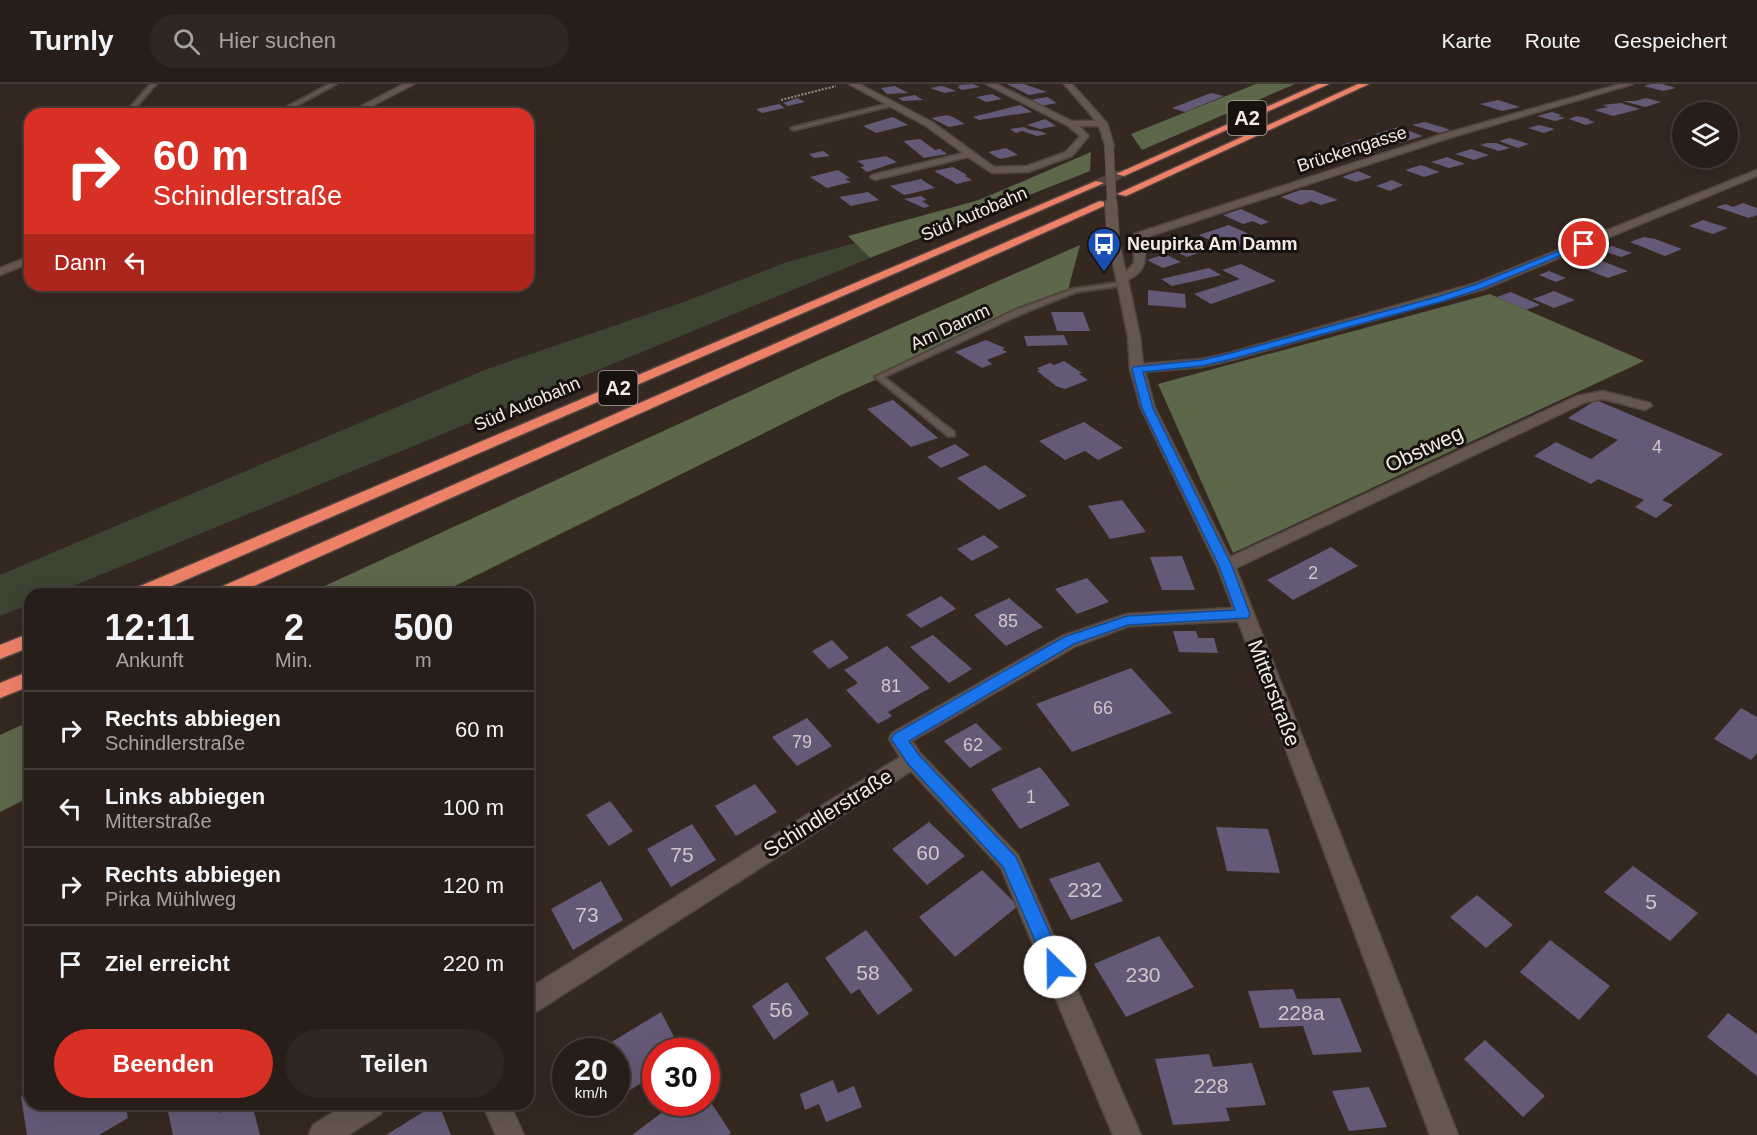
<!DOCTYPE html>
<html lang="de">
<meta charset="utf-8">
<style>
body{margin:0;font-family:Arial,sans-serif;background:#302722;color:#f1f3f6;height:100vh;display:flex;flex-direction:column;font-size:22px;white-space:nowrap}
*{box-sizing:border-box;margin:0}
p{font-size:20px;color:#a5a2a2}
.icon{flex:none;width:33px;height:33px;fill:none;stroke:currentColor;stroke-width:2;stroke-linecap:round;stroke-linejoin:round}
.map{position:relative;flex:1;overflow:hidden}
.drawer{position:absolute;left:24px;top:504px;width:510px;height:522px;display:flex;flex-direction:column;background:#281e19;border-radius:18px;box-shadow:0 6px 24px #0002,0 0 0 2px #443c38}
.drawer>*{flex:none}
.guide{position:absolute;left:24px;top:24px;width:510px;height:183px;border-radius:18px;box-shadow:0 6px 24px #0002,0 0 0 2px #443c38;background:#d93025;color:#fff;overflow:hidden}
.fabs{position:absolute;left:1672px;top:18px;display:grid;gap:12px}
.fabs a{display:grid;place-items:center;width:66px;height:66px;border-radius:50%;background:#281e19;box-shadow:0 6px 24px #0002,0 0 0 2px #443c38;font-size:30px}
.speed{position:absolute;left:552px;top:954px;display:flex;gap:12px;font-size:30px;font-weight:700;text-align:center}
.speed>*{display:grid;place-content:center;width:78px;height:78px;border-radius:50%;background:#281e19;box-shadow:0 6px 24px #0002,0 0 0 2px #443c38;line-height:1}
.speed small{font-size:15px;font-weight:400}
.speed .limit{border:9px solid #d22;background:#fff;color:#111}
.pin{position:absolute;display:grid;place-items:center;width:51px;height:51px;color:#fff;margin:-26px;border:3px solid #fff;border-radius:50%;box-shadow:0 2px 6px #0007}
.me{position:absolute;width:66px;margin:-33px;rotate:337deg;stroke-linejoin:round;filter:drop-shadow(0 0 4px #0008)}
.turn{display:flex;align-items:center;gap:21px;height:126px;padding:0 30px;font-size:27px}
.turn .icon{width:78px;height:78px;stroke-width:2.5}
.turn b{display:block;font-size:42px;line-height:51px}
.then{display:flex;align-items:center;height:57px;padding:0 30px;background:#0003;gap:12px;font-size:22px}
.eta{display:flex;justify-content:space-evenly;align-items:center;height:102px;text-align:center}
.eta b{font-size:36px;font-weight:700;line-height:42px}
.button{display:flex;gap:12px;margin-top:auto;padding:12px 30px}
.button a{flex:1;height:69px;border-radius:36px;background:#d93025;color:#fff;font-size:24px;font-weight:700;line-height:69px;text-align:center}
.button a+a{background:#302722;color:#f1f3f6}
ul{padding:0;list-style:none}
li{display:flex;align-items:center;gap:18px;height:78px;padding:0 30px;border-top:2px solid #443c38}
li div{flex:1}
li b{display:block;font-size:22px}
li em{font-style:normal}
header{display:flex;align-items:center;gap:36px;box-sizing:border-box;height:84px;padding:0 30px;background:#281e19;border-bottom:2px solid #443c38}
header strong{font-size:28px}
nav{display:flex;gap:33px;margin-inline-start:auto;font-size:21px}
.search{width:420px;height:54px;background:#302722;display:flex;align-items:center;gap:15px;box-sizing:border-box;padding:0 21px;border-radius:33px;color:#a5a2a2;font-size:22px}
.map>svg:first-child{display:block}
.green{fill:#3d4432}
.forest{fill:#5d674a}
.building{fill:#645a77}
.lines{fill:none;stroke-linecap:round;stroke-linejoin:round}
.motorway-tunnel{stroke:#52453f;stroke-width:9;stroke-dasharray:9 4.5;stroke-linecap:butt}
.service-casing{stroke:#50453f;stroke-width:4}
.minor-casing{stroke:#50453f;stroke-width:3}
.motorway-casing{stroke:#50453f;stroke-width:3}
.path{stroke:#968b85;stroke-width:2;stroke-dasharray:2 1.5;stroke-linecap:butt}
.service{fill:#65574f;fill-rule:evenodd}
.minor{fill:#65574f;fill-rule:evenodd}
.motorway{fill:#ed8168;fill-rule:evenodd}
.minor-bridge-far1-casing{stroke:#50453f;stroke-width:10;stroke-linecap:butt}
.minor-bridge-casing{stroke:#50453f;stroke-width:14;stroke-linecap:butt}
.minor-bridge-far1{stroke:#65574f;stroke-width:9}
.minor-bridge{stroke:#65574f;stroke-width:12}
.route{fill:#1a73e8;stroke:#114b97;stroke-width:1.5}
.labels{text-anchor:middle;stroke-width:6;stroke-linejoin:round;paint-order:stroke}
.far-street-label{font-size:18px;fill:#f4ebe6;stroke:#18120f}
.far-poi-label{font-size:18px;font-weight:bold;fill:#f4ebe6;stroke:#18120f;text-anchor:start}
.number-label{font-size:18px;fill:#d0c7ca}
.shield{fill:#18120f;stroke:#b2aaa6;stroke-width:1.5}
.shield-label{font-size:20px;font-weight:bold;fill:#f4ebe6}
.street-label{font-size:21px;fill:#f4ebe6;stroke:#18120f}
.near-number-label{font-size:21px;fill:#d0c7ca}
</style>
<header>
<strong>Turnly</strong>
<div class="search"><svg class="icon" aria-label="search" viewBox="0 0 24 24"><circle cx="10" cy="10" r="6"/><path d="M15 15l6 6"/></svg>Hier suchen</div>
<nav><a>Karte</a><a>Route</a><a>Gespeichert</a></nav>
</header>
<div class="map">
<svg width="1757" height="1051" viewBox="0 0 1757 1051">
<rect width="100%" height="100%" fill="#352821"/>
<path class="green" d="M855,159L870,174L54,510H30V520L0,532V491L487,285L681,219L787,178Z"/>
<path class="forest" d="M1256,0H1295L1142,66L1131,50Z
M1091,68L1090,87L870,174L848,152L979,116Z
M1080,161L1067,210L839,312L439,510H307L801,284Z
M1490,210L1644,277L1233,469L1158,300Z
M30,637V713L0,728V651Z"/>
<path class="building" d="M973,0L980,3L962,6L957,3H961L958,1Z
M1007,0H1024L1047,8L1029,11Z
M1651,0H1662L1676,4L1663,7L1644,2Z
M895,2L908,9L887,10L881,4Z
M941,2L946,3L956,7L945,9L930,4Z
M1211,9L1224,12L1185,28L1172,24Z
M992,10L1002,15L986,18L976,13Z
M915,11L923,16L903,17L898,14Z
M1047,13L1057,19L1041,22L1030,16Z
M797,14L805,18L788,22L783,19Z
M1646,14L1661,18L1645,23L1623,17H1635Z
M1498,16L1520,23L1502,27L1480,20Z
M1621,19L1640,25L1613,32L1594,26L1608,23L1602,21Z
M779,20L785,24L762,29L756,25Z
M1020,21L1032,28L979,36L973,33Z
M1552,28L1562,31L1558,32L1565,34L1555,37L1537,32Z
M947,31L953,33L965,40L949,43L931,34Z
M1577,32L1590,35L1588,36L1595,38L1586,41L1569,35Z
M893,33L908,41L876,49L863,42Z
M1045,35L1056,42L1040,45L1027,41Z
M1425,38L1445,44L1450,46L1439,49L1412,41Z
M1539,41L1555,45L1544,49L1528,44Z
M1024,43L1030,46L1040,47L1047,50L1037,52L1022,47L1016,49L1010,45Z
M1398,43L1423,52L1400,59L1375,50Z
M1364,54L1388,63L1365,70L1341,61Z
M1509,54L1517,56L1529,60L1518,64L1499,57Z
M920,55L935,66L940,65L947,70L924,74L903,57Z
M1487,59H1496L1510,64L1499,67L1480,61Z
M1006,64L1018,71L1000,75L988,68Z
M1471,65L1489,71L1474,76L1455,70Z
M823,67L830,72L814,74L809,70Z
M886,72L897,78L867,88L860,83L865,82L857,77Z
M1447,73L1465,80L1449,84L1431,78Z
M1299,76L1308,77L1320,82L1308,86L1292,78Z
M1421,81L1440,88L1424,93L1405,86Z
M953,83L967,91L965,92L972,96L957,100L934,87Z
M838,86L850,94L845,95L851,98L827,104L810,93Z
M1358,87L1372,93L1356,98L1342,93Z
M921,95L935,104L904,111L890,102Z
M1392,96L1403,101L1390,107L1376,102Z
M1300,106H1312L1338,116L1321,121L1311,117L1301,121L1281,113Z
M868,108L879,116L851,122L839,113Z
M921,112L927,116L922,117L930,122L924,124L904,115Z
M1743,119L1757,124V131L1749,134L1716,123L1726,120L1733,123Z
M1241,125L1269,138L1261,141L1253,137L1243,140L1223,131Z
M1703,136L1728,144L1713,150L1689,142Z
M1229,141L1260,155L1229,165L1199,151Z
M1644,153L1655,155L1682,165L1665,172L1630,158Z
M1188,154L1210,165L1187,173L1164,162Z
M1612,162L1632,169L1621,173L1601,166Z
M1165,170L1181,178L1163,184L1147,176Z
M1602,177L1628,187L1608,194L1582,184Z
M1241,180L1276,197L1211,220L1194,210L1240,195L1222,186Z
M1209,184L1221,191L1172,202L1161,195Z
M1549,187L1566,194L1556,198L1539,191Z
M1148,206L1185,210L1186,224L1148,221Z
M1554,207L1575,216L1554,224L1533,215Z
M1511,208L1540,221L1526,226L1497,213Z
M1051,228H1083L1090,247H1057Z
M1064,251L1068,261L1027,262L1024,252Z
M986,256L1005,264L1002,265L1007,268L987,276L992,280L982,284L955,268Z
M1064,277L1082,289L1079,290L1088,296L1065,305L1056,302L1037,287L1040,286L1037,284L1050,279L1054,281Z
M893,316L938,354L911,363L867,325Z
M1596,316L1723,370L1662,416L1673,421L1656,434L1635,423L1644,416L1598,395L1591,400L1534,372L1556,358L1591,375L1618,356L1568,334Z
M1084,338L1123,364L1098,376L1085,367L1065,376L1039,357Z
M955,360L970,371L941,384L927,373Z
M985,381L1027,412L999,426L957,394Z
M1122,416L1146,448L1110,455L1088,422Z
M984,451L999,463L972,477L957,465Z
M1331,463L1358,482L1293,516L1267,496Z
M1182,472L1195,506H1162L1150,473Z
M1087,494L1109,518L1077,530L1055,505Z
M941,512L956,525L921,544L906,531Z
M1009,514L1043,543L1006,562L974,531Z
M1173,547H1196L1198,554H1214L1218,569L1179,568Z
M933,551L972,585L949,599L910,563Z
M832,556L849,574L829,585L812,567Z
M887,562L930,604L888,628L892,632L878,640L846,606L858,599L844,586Z
M1131,584L1172,629L1072,668L1036,620Z
M1741,624L1757,633V669L1751,676L1714,655Z
M807,634L832,662L797,682L772,653Z
M976,639L1002,665L970,684L944,657Z
M1040,683L1070,721L1020,745L991,705Z
M755,700L777,728L736,752L715,722Z
M610,717L633,747L609,762L586,731Z
M929,738L965,772L927,801L892,765Z
M692,740L716,776L671,803L647,765Z
M1216,743L1268,745L1280,789L1227,787Z
M1099,778L1123,817L1071,836L1049,795Z
M1633,782L1698,829L1670,857L1604,808Z
M982,786L1018,822L955,873L919,833Z
M601,797L623,836L573,866L551,825Z
M1477,811L1513,841L1486,864L1450,833Z
M866,846L913,906L878,931L859,905L851,910L825,874Z
M1159,852L1194,903L1126,933L1094,880Z
M1550,856L1610,902L1579,936L1520,888Z
M787,898L809,930L774,956L752,922Z
M1293,905L1297,915L1340,914L1362,968L1313,971L1303,942L1260,944L1248,907Z
M661,928L682,968H656V990L627,1008L616,986V968H608L605,962Z
M1728,929L1757,950V992L1707,953Z
M1485,956L1545,1012L1523,1033L1464,975Z
M1209,970L1213,983L1252,979L1266,1021L1226,1024L1230,1037L1173,1041L1155,975Z
M833,996L838,1009L854,1002L862,1023L826,1038L819,1020L805,1026L800,1010Z
M1369,1003L1387,1043L1349,1047L1332,1007Z
M30,1008V1020H125L128,1034L99,1051H27L21,1013Z
M706,1011L731,1049L728,1051H632L676,1018H706Z
M172,1020H217L219,1029L235,1020H252L260,1051H173L167,1023Z
M436,1020H439L451,1051H386Z"/>
<g class="lines">
<path class="motorway-tunnel" d="M1099,99L1121,90"/>
<g class="service-casing">
<path id="service" d="M151,0H156L130,30H124Z
M330,0H336L281,30H274Z
M892,19L894,21L794,46L791,44Z
M1123,198L1125,199V201L1076,208L1021,230L884,293L954,348V352H948L875,293L1015,226L1073,205Z"/>
</g>
<g class="minor-casing">
<path id="minor" d="M404,0H414L357,30H346Z
M849,0H859L932,38L994,83L1027,82L1066,68L1080,52L1068,42L986,0H996L1072,37H1096L1064,0H1072L1107,39L1114,62L1106,64L1099,42H1079L1089,52L1072,72L1028,88L992,89L968,73L875,96L870,93L872,91L963,69L926,42Z
M1620,0H1633L1449,54L1144,154C1146,174 1148,186 1128,196L1140,253L1143,280L1202,275L1229,269L1476,199L1757,86V92L1484,205L1232,276L1202,283L1145,288L1155,324L1230,473L1577,312L1603,307L1650,319L1652,322L1645,326L1603,315L1586,318L1236,484L1458,1051H1430L1238,537L1129,542L1076,562L912,657L920,669L1018,771L1141,1051H1113L1001,784L911,687L528,933V905L900,673L889,655L892,649L1062,552L1127,530L1233,524L1217,482L1141,324L1130,285L1128,253L1108,154L1109,152L1113,151L1118,154L1126,188L1134,179V150L1443,50Z
M30,172V179L0,191V184Z
M346,1020H385L381,1030L348,1051H309L313,1041Z
M482,1020H510L524,1051H496Z"/>
</g>
<g class="motorway-casing">
<path id="motorway" d="M1318,0H1329L1124,92L1116,90Z
M1358,0H1369L1126,112L1117,110Z
M1096,97L1104,99L153,510H128L131,506Z
M1100,117L1104,118V122L236,510H211L214,506Z
M30,549V563L0,575V561Z
M30,587V602L0,614V599Z"/>
</g>
<path class="path" d="M781,16L836,2"/>
<use href="#service" class="service"/>
<use href="#minor" class="minor"/>
<use href="#motorway" class="motorway"/>
<g class="minor-bridge-far1-casing">
<path id="minor-bridge-far1" d="M1109,62L1112,121"/>
</g>
<g class="minor-bridge-casing">
<path id="minor-bridge" d="M1111,119L1113,154"/>
</g>
<use href="#minor-bridge-far1" class="minor-bridge-far1"/>
<use href="#minor-bridge" class="minor-bridge"/>
</g>
<path class="route" d="M1581,158L1588,160L1483,204L1444,217L1232,275L1202,282L1143,288L1153,324L1232,482L1250,530L1248,534L1128,541L1074,560L909,657L919,671L1016,773L1065,883L1062,889L1055,892L1049,889L1003,783L908,680L891,655L894,650L1064,553L1127,532L1235,526L1219,482L1142,324L1132,285L1133,283L1202,276L1231,269L1437,213L1477,200Z"/>
<defs>
<g id="bus-pin" transform="scale(1.725)"><path d="M0 17L-7.5 6A9.5 9.5 0 1 1 7.5 6Z" fill="#1a4fb4" stroke="#18120f"/><path d="M-5-6H5V4H4V6H2V4H-2V6H-4V4H-5ZM-3.5-4V0h7V-4ZM-3.5 1.2v1.5H-2V1.2ZM2 1.2v1.5H3.5V1.2Z" fill="#fff"/></g>
</defs>
<g fill-rule="evenodd">
<use href="#bus-pin" x="1104" y="160"/>
</g>
<g class="labels">
<g class="far-street-label">
<text transform="translate(1352 65) rotate(-18)" y="6">Brückengasse</text>
<text transform="translate(974 130) rotate(-23)" y="6">Süd Autobahn</text>
<text transform="translate(950 243) rotate(-25)" y="6">Am Damm</text>
<text transform="translate(527 320) rotate(-23)" y="6">Süd Autobahn</text>
</g>
<g class="far-poi-label">
<text x="1127" y="166">Neupirka Am Damm</text>
</g>
<g class="number-label">
<text x="1657" y="369">4</text>
<text x="1313" y="495">2</text>
<text x="1008" y="543">85</text>
<text x="891" y="608">81</text>
<text x="1103" y="630">66</text>
<text x="802" y="664">79</text>
<text x="973" y="667">62</text>
<text x="1031" y="719">1</text>
</g>
<g class="shield">
<rect x="1227.5" y="17" width="39" height="34" rx="4.5"/>
<rect x="598.5" y="287" width="39" height="34" rx="4.5"/>
</g>
<g class="shield-label">
<text x="1247" y="41">A2</text>
<text x="618" y="311">A2</text>
</g>
<g class="street-label">
<text transform="translate(1424 365) rotate(-25)" y="7">Obstweg</text>
<text transform="translate(1274 609) rotate(69)" y="7">Mitterstraße</text>
<text transform="translate(828 729) rotate(-32)" y="7">Schindlerstraße</text>
</g>
<g class="near-number-label">
<text x="928" y="776">60</text>
<text x="682" y="778">75</text>
<text x="1085" y="813">232</text>
<text x="1651" y="825">5</text>
<text x="587" y="838">73</text>
<text x="868" y="896">58</text>
<text x="1143" y="898">230</text>
<text x="781" y="933">56</text>
<text x="1301" y="936">228a</text>
<text x="1211" y="1009">228</text>
</g>
</g>
</svg>
<div class="fabs">
<a><svg class="icon" aria-label="layers" viewBox="0 0 24 24"><path d="M12 4l9 5-9 5-9-5zM3 14l9 5 9-5"/></svg></a>
</div>
<div class="speed"><div>20<small>km/h</small></div><div class="limit">30</div></div>
<div class="pin" style="left:1584px;top:160px;background:#d93025"><svg class="icon" aria-label="arrive" viewBox="0 0 24 24"><path d="M6 21V4h12l-3 4 3 4H6"/></svg></div>
<svg class="me" style="left:1055px;top:883px" viewBox="-20 -20 40 40"><circle r="19" fill="#fff"/><path d="M0-13L10 11 0 6-10 11z" fill="#1a73e8"/></svg>
<div class="guide">
<div class="turn"><svg class="icon" aria-label="right" viewBox="0 0 24 24"><path d="M7 20v-9h11M14 6l5 5-5 5"/></svg><div><b>60 m</b>Schindlerstraße</div></div>
<div class="then">Dann<svg class="icon" aria-label="left" viewBox="0 0 24 24"><path d="M17 20v-9H6M10 6l-5 5 5 5"/></svg></div>
</div>
<section class="drawer">
<div class="eta">
<div><b>12:11</b><p>Ankunft</p></div>
<div><b>2</b><p>Min.</p></div>
<div><b>500</b><p>m</p></div>
</div>
<ul>
<li><svg class="icon" aria-label="right" viewBox="0 0 24 24"><path d="M7 20v-9h11M14 6l5 5-5 5"/></svg><div><b>Rechts abbiegen</b><p>Schindlerstraße</p></div><em>60 m</em></li>
<li><svg class="icon" aria-label="left" viewBox="0 0 24 24"><path d="M17 20v-9H6M10 6l-5 5 5 5"/></svg><div><b>Links abbiegen</b><p>Mitterstraße</p></div><em>100 m</em></li>
<li><svg class="icon" aria-label="right" viewBox="0 0 24 24"><path d="M7 20v-9h11M14 6l5 5-5 5"/></svg><div><b>Rechts abbiegen</b><p>Pirka Mühlweg</p></div><em>120 m</em></li>
<li><svg class="icon" aria-label="arrive" viewBox="0 0 24 24"><path d="M6 21V4h12l-3 4 3 4H6"/></svg><div><b>Ziel erreicht</b></div><em>220 m</em></li>
</ul>
<div class="button"><a>Beenden</a><a>Teilen</a></div>
</section>
</div>
